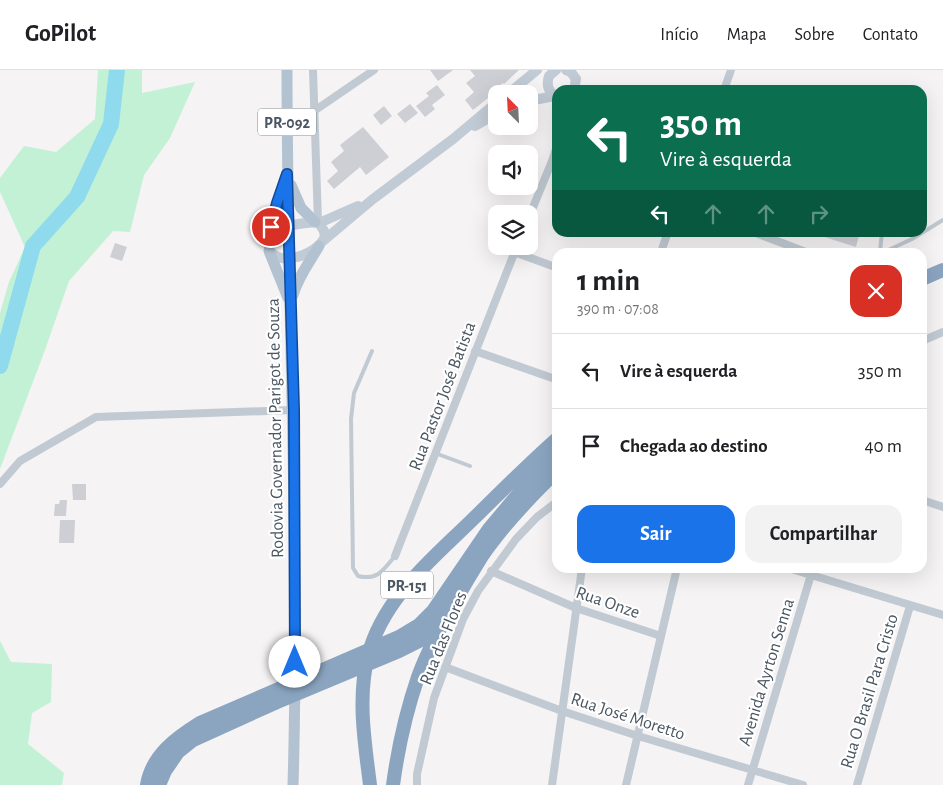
<!DOCTYPE html>
<html lang="pt">
<meta charset="utf-8">
<style>
body{margin:0;font-family:"Alegreya Sans",sans-serif;background:#f2f2f2;color:#202124;height:100vh;display:flex;flex-direction:column;font-size:19px;white-space:nowrap}
*{box-sizing:border-box;margin:0}
p{font-size:16px;color:#757577}
.icon{flex:none;width:28px;height:28px;fill:none;stroke:currentColor;stroke-width:2;stroke-linecap:round;stroke-linejoin:round}
.map{position:relative;flex:1;overflow:hidden}
.side{position:absolute;left:552px;top:178px;width:375px;height:325px;display:flex;flex-direction:column;background:#fff;border-radius:15px;box-shadow:0 5px 20px #0002}
.side>*{flex:none}
.guide{position:absolute;left:552px;top:15px;width:375px;height:152px;border-radius:15px;box-shadow:0 5px 20px #0002;background:#0b6e4f;color:#fff;overflow:hidden}
.needle{width:32px;rotate:336deg}
.tools{position:absolute;left:488px;top:15px;display:grid;gap:10px}
.tools a{display:grid;place-items:center;width:50px;height:50px;border-radius:10px;background:#fff;box-shadow:0 5px 20px #0002;font-size:25px}
.pin{position:absolute;display:grid;place-items:center;width:42px;height:42px;color:#fff;margin:-21px;border:2px solid #fff;border-radius:50%;box-shadow:0 1px 5px #0007}
.me{position:absolute;width:55px;margin:-28px;rotate:0deg;stroke-linejoin:round;filter:drop-shadow(0 0 4px #0008)}
.turn{display:flex;align-items:center;gap:18px;height:105px;padding:0 25px;font-size:22px}
.turn .icon{width:65px;height:65px;stroke-width:2.5}
.turn b{display:block;font-size:35px;line-height:42px}
.lanes{display:flex;align-items:center;height:48px;padding:0 25px;background:#0003;justify-content:center;gap:25px;direction:ltr}
.lanes .off{opacity:.35}
.round{display:grid;place-items:center;flex:none;width:52px;height:52px;border-radius:15px;background:#f2f2f2}
.overview{display:flex;align-items:center;justify-content:space-between;height:85px;padding:0 25px}
h1{font-size:30px;font-weight:700;line-height:38px}
.action{display:flex;gap:10px;margin-top:auto;padding:10px 25px}
.action a{flex:1;height:58px;border-radius:15px;background:#1a73e8;color:#fff;font-size:20px;font-weight:700;line-height:58px;text-align:center}
.action a+a{background:#f2f2f2;color:#202124}
ul{padding:0;list-style:none}
li{display:flex;align-items:center;gap:15px;height:75px;padding:0 25px;border-top:1px solid #e0e0e0}
li div{flex:1}
li b{display:block;font-size:19px}
li em{font-style:normal}
header{display:flex;align-items:center;gap:30px;box-sizing:border-box;height:70px;padding:0 25px;background:#fff;border-bottom:1px solid #e0e0e0}
header strong{font-size:24px}
nav{display:flex;gap:28px;margin-inline-start:auto;font-size:18px}
.map>svg:first-child{display:block}
.green{fill:#c3f1d5}
.lines{fill:none;stroke-linecap:round;stroke-linejoin:round}
.river{stroke:#90daee;stroke-width:16}
.building{fill:#cdcfd5}
.lane{stroke:#c1cad2;stroke-width:4}
.street{stroke:#c1cad2;stroke-width:8}
.secondary{stroke:#c1cbd6;stroke-width:10}
.primary{stroke:#b3c2d1;stroke-width:11}
.highway{stroke:#8ba5c1;stroke-width:14}
.route-casing{stroke:#114b97;stroke-width:12}
.route{stroke:#1a73e8;stroke-width:9}
.labels{text-anchor:middle;stroke-width:4.5;stroke-linejoin:round;paint-order:stroke}
.shield{fill:#fff;stroke:#808990;stroke-width:1}
.shield-label{font-size:16px;font-weight:bold;fill:#4a5661}
.street-label{font-size:18px;fill:#4a5661;stroke:#fff}
</style>
<header>
<strong>GoPilot</strong>
<nav><a>Início</a><a>Mapa</a><a>Sobre</a><a>Contato</a></nav>
</header>
<div class="map">
<svg width="943" height="715" viewBox="0 0 943 715">
<rect width="100%" height="100%" fill="#f5f3f3"/>
<path class="green" d="M98,0H142V23L195,12L170,68L144,105L130,162L113,161L69,211L45,280L0,399V243L9,212L25,177L0,122V108L24,76L56,82L95,49Z
M0,571L11,592L52,594L51,632L32,643L28,674L64,703L62,715H0Z"/>
<g class="lines">
<path class="river" d="M0,296L33,176L77,127L111,54L117,0"/>
</g>
<path class="building" d="M430,0H453L438,11Z
M470,0H519L504,14L503,13L491,22L493,24L473,40L465,30L474,22L466,13L475,6Z
M437,15L445,25L432,35L435,39L425,47L416,36L429,26L426,23Z
M410,34L418,43L405,53L397,44Z
M384,36L392,46L381,55L373,45Z
M363,57L389,87L366,105L360,97L334,119L327,111L338,101L331,92L344,81L340,75Z
M816,162H860L856,177L815,164Z
M115,173L127,177L122,191L110,187Z
M72,414H86V430H73Z
M60,430H67L66,446H54L55,434H59Z
M60,450H75L74,473H59Z"/>
<g class="lines">
<path class="lane" d="M701,182H714
M880,182L882,162
M884,182L912,169L943,150
M372,281L354,323L351,349L353,498L358,506C378,511 384,499 395,486
M435,383L470,396"/>
<path class="street" d="M313,0L318,152
M724,20L731,0
M314,41L374,0
M529,147L552,91L558,73
M753,162L806,182
M514,182L558,198
M661,182L668,162
M922,271L943,262
M475,281L558,310
M0,414L20,391L96,347L293,340
M922,430L943,437
M395,486L517,176
M788,498L943,545
M491,501L576,538L661,566
M445,597L562,641L638,666L803,715
M417,715V704L434,628L463,549L478,521L516,469L537,447L558,431
M552,715L582,498
M626,715L677,498
M748,715L813,498
M857,715L910,536"/>
<path class="secondary" d="M556,0L549,6C546,15 548,23 558,27
M566,0L571,2L576,9L574,20
M508,24L537,0
M529,31L554,26
M475,56L496,44
M315,152L319,153L324,161L325,166C318,187 266,202 268,169C280,154 298,154 315,152Z
M319,153L358,136
M323,171L373,129L453,69L496,33"/>
<path class="primary" d="M287,0C287,238 300,477 293,715
M291,115L301,138L315,152
M268,169L277,133L285,110
M269,181L288,228
M293,225C298,207 309,193 319,176"/>
<path class="highway" d="M922,209L943,200
M147,715C152,685 176,668 200,653L399,567L419,555L433,541L489,459L515,428L537,404L558,386
M159,715L165,701L178,682L193,670L277,632L399,581L419,571L429,563L448,534
M370,715C365,674 357,628 368,586C383,529 429,492 470,452C499,424 527,395 558,368
M393,715C398,678 406,642 418,607C427,582 440,558 453,535C462,519 472,502 482,486C504,454 530,427 558,400"/>
</g>
<g class="lines">
<g class="route-casing">
<path id="route" d="M271,157L277,133L287,104L294,340L295,592"/>
</g>
<use href="#route" class="route"/>
</g>
<g class="labels">
<g class="shield">
<rect x="258" y="38.5" width="58" height="27" rx="4"/>
<rect x="381" y="501.5" width="52" height="27" rx="4"/>
</g>
<g class="shield-label">
<text x="287" y="58">PR-092</text>
<text x="407" y="521">PR-151</text>
</g>
<g class="street-label">
<text transform="translate(442 326) rotate(-69)" y="6">Rua Pastor José Batista</text>
<text transform="translate(275 358) rotate(-91)" y="6">Rodovia Governador Parigot de Souza</text>
<text transform="translate(608 532) rotate(19)" y="6">Rua Onze</text>
<text transform="translate(443 568) rotate(-68)" y="6">Rua das Flores</text>
<text transform="translate(766 602) rotate(-73)" y="6">Avenida Ayrton Senna</text>
<text transform="translate(869 621) rotate(-73)" y="6">Rua O Brasil Para Cristo</text>
<text transform="translate(628 646) rotate(18)" y="6">Rua José Moretto</text>
</g>
</g>
</svg>
<div class="tools">
<a><svg class="needle" viewBox="-14 -14 28 28"><path d="M0-13l5 13h-10z" fill="#e53935"/><path d="M0 13l5-13h-10z" fill="#757577"/></svg></a>
<a><svg class="icon" aria-label="sound" viewBox="0 0 24 24"><path d="M4 9h4l5-4v14l-5-4H4zM17 9q2 3 0 6"/></svg></a>
<a><svg class="icon" aria-label="layers" viewBox="0 0 24 24"><path d="M12 4l9 5-9 5-9-5zM3 14l9 5 9-5"/></svg></a>
</div>
<div class="pin" style="left:271px;top:157px;background:#d93025"><svg class="icon" aria-label="arrive" viewBox="0 0 24 24"><path d="M6 21V4h12l-3 4 3 4H6"/></svg></div>
<svg class="me" style="left:295px;top:592px" viewBox="-20 -20 40 40"><circle r="19" fill="#fff"/><path d="M0-13L10 11 0 6-10 11z" fill="#1a73e8"/></svg>
<div class="guide">
<div class="turn"><svg class="icon" aria-label="left" viewBox="0 0 24 24"><path d="M17 20v-9H6M10 6l-5 5 5 5"/></svg><div><b>350 m</b>Vire à esquerda</div></div>
<div class="lanes"><svg class="icon" aria-label="left" viewBox="0 0 24 24"><path d="M17 20v-9H6M10 6l-5 5 5 5"/></svg><svg class="icon off" aria-label="ahead" viewBox="0 0 24 24"><path d="M12 20V5M6 11l6-6 6 6"/></svg><svg class="icon off" aria-label="ahead" viewBox="0 0 24 24"><path d="M12 20V5M6 11l6-6 6 6"/></svg><svg class="icon off" aria-label="right" viewBox="0 0 24 24"><path d="M7 20v-9h11M14 6l5 5-5 5"/></svg></div>
</div>
<section class="side">
<div class="overview"><div><h1>1 min</h1><p>390 m · 07:08</p></div><a class="round" style="background:#d93025;color:#fff"><svg class="icon" aria-label="close" viewBox="0 0 24 24"><path d="M6 6l12 12M18 6L6 18"/></svg></a></div>
<ul>
<li><svg class="icon" aria-label="left" viewBox="0 0 24 24"><path d="M17 20v-9H6M10 6l-5 5 5 5"/></svg><div><b>Vire à esquerda</b></div><em>350 m</em></li>
<li><svg class="icon" aria-label="arrive" viewBox="0 0 24 24"><path d="M6 21V4h12l-3 4 3 4H6"/></svg><div><b>Chegada ao destino</b></div><em>40 m</em></li>
</ul>
<div class="action"><a>Sair</a><a>Compartilhar</a></div>
</section>
</div>
